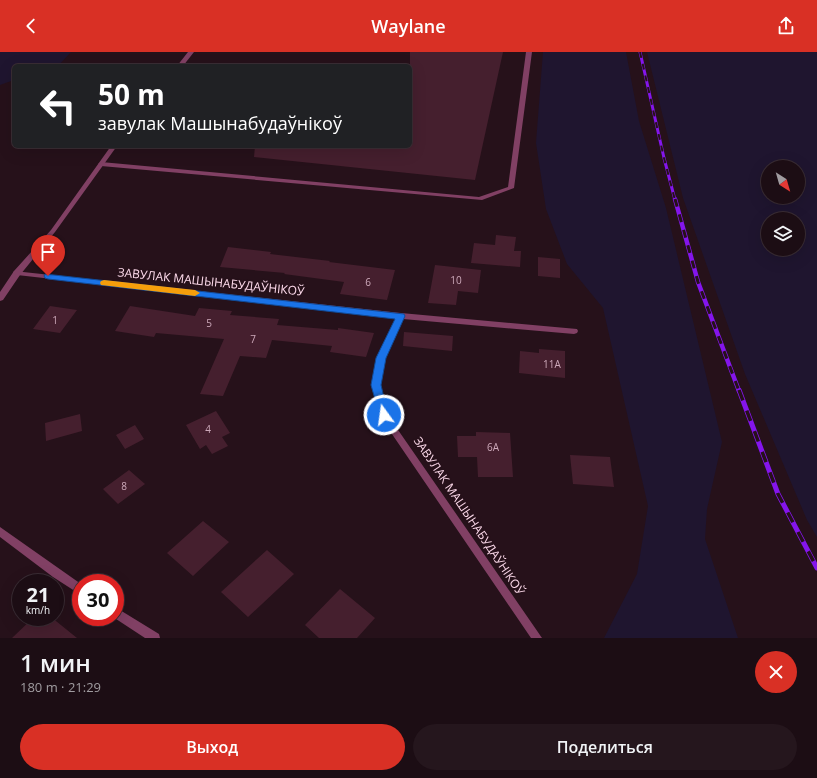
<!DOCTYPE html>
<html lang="ru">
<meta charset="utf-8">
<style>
body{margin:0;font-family:"Open Sans",sans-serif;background:#25161d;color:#f1f3f6;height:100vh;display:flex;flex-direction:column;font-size:15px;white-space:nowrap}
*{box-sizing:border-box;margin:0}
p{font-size:13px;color:#a09ca0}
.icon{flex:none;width:22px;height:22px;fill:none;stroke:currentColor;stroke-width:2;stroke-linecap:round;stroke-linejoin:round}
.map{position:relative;height:586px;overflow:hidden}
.drawer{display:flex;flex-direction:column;background:#1c0d14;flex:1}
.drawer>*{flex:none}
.hud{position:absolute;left:12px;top:12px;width:400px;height:84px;border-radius:6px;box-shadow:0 4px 16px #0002,0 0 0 1px #3a2d34;background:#202124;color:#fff;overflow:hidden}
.needle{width:26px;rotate:143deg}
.tools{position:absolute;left:761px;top:108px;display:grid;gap:8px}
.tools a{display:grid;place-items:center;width:44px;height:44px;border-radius:50%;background:#1c0d14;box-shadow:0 4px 16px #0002,0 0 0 1px #3a2d34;font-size:20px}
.speed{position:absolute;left:12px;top:522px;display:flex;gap:8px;font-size:20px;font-weight:700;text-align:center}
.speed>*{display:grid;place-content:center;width:52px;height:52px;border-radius:50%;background:#1c0d14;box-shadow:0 4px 16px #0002,0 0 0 1px #3a2d34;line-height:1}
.speed small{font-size:10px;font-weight:400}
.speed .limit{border:6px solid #d22;background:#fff;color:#111}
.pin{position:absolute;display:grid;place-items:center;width:34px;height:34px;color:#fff;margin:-41px -17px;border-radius:50% 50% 50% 0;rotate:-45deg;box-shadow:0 0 4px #0007}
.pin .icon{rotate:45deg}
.me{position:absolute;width:44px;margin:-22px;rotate:346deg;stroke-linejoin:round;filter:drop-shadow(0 0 3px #0008)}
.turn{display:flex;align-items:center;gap:14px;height:84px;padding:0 20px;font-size:18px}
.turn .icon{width:52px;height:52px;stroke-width:2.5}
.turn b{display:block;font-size:28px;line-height:34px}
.round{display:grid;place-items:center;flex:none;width:42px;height:42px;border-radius:21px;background:#25161d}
.summary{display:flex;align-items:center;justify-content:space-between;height:68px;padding:0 20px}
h1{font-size:24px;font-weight:600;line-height:30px}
.cta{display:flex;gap:8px;margin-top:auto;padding:8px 20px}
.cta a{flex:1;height:46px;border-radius:24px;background:#d93025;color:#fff;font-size:16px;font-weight:600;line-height:46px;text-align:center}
.cta a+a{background:#25161d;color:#f1f3f6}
header{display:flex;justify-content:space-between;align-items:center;height:52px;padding:0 20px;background:#d93025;color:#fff;font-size:18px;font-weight:600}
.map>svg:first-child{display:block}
.green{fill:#1f152f;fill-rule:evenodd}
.building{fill:#451f2e}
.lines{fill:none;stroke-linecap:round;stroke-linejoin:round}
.service{fill:#814064;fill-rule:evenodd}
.minor{fill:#814064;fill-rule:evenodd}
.tertiary{fill:#814064;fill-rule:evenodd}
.rail-far2-casing{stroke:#8415ec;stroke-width:3}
.rail-far1-casing{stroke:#8415ec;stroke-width:4.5}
.rail-casing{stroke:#8415ec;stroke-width:5}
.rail-far2{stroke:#26111a;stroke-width:2;stroke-dasharray:6;stroke-linecap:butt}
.rail-far1{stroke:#26111a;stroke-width:3;stroke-dasharray:8;stroke-linecap:butt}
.rail{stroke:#26111a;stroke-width:3.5;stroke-dasharray:11;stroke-linecap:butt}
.route{fill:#1a73e8;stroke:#114b97}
.slow{fill:#f59e0b}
.labels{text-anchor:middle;stroke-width:3.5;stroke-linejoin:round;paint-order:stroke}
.number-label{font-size:10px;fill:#ceaabb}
.street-label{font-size:12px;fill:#fcd9ea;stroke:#26111a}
</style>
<header><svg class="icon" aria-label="back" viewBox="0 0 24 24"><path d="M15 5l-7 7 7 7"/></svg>Waylane<svg class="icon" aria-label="share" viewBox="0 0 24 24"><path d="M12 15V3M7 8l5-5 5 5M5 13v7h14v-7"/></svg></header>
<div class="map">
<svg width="817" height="586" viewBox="0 0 817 586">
<rect width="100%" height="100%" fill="#26111a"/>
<path class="green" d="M0,0H71L58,14H14V28L0,33Z
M543,0H626L639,69L666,156L722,390L707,457L705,487L738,586H604L637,522L648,454L603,256L567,212L546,157L536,91Z
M647,0H817V485L807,468L745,322L683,146ZM768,115H798V145H768ZM768,167H798V197H768Z"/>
<path class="building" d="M410,0H503L475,128L254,105L255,94H410Z
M496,183L516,185L514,199H521L520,215L471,211L474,191L495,193Z
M228,195L271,200L270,202L330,209L329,210L395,218L387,248L340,242L344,230L284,222L285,221L220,215Z
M538,205L560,207V226L538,224Z
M435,213L481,218L478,241L458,239L456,253L428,251Z
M50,254L77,258L60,281L33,277Z
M130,254L195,264L199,256L232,259L230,263L279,267L277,273L338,278V276L374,281L366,305L330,300L332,294L272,288L266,306L240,304L223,344L200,342L224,287L156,281L154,285L115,279Z
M404,280L453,284L452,299L403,294Z
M539,297L565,299V326L519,321L520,299L539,301Z
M216,359L230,381L222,385L228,394L212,402L206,393L200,397L186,373Z
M80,362L82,379L46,389L45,371Z
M135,373L144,387L125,397L116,383Z
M476,380L510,381L513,425H478L477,405H458L457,384H476Z
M570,403L610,405L614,435L573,432Z
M129,418L145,432L118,452L103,437Z
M203,469L229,490L193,524L167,501Z
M267,498L294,522L248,565L221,540Z
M340,537L375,566L357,586H319L305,573Z
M34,565H51L77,586H12Z"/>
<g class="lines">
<path class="service" d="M526,0H532L514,136L482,148L101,114L98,112L101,110L479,145L508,135Z"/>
<path class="minor" d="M14,219L401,261L577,277L578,279L577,281L574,282L403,267L385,306L380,333L387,362L542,586H531L379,363L372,333L377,306L396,266L17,223L13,221Z
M0,475L81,532V543L53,525L0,485Z
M115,555L159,582L160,586H145L113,565H115Z"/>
<path class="tertiary" d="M188,0H194L183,14H177Z
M111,94H117L55,180L20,223L3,248L0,249V240L14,219L51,178Z"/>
<g class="rail-far2-casing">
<path id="rail-far2" d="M640,0L664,106L675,148"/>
</g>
<g class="rail-far1-casing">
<path id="rail-far1" d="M675,147L698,230L739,339"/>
</g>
<g class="rail-casing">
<path id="rail" d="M739,338L778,442L817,516"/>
</g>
<use href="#rail-far2" class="rail-far2"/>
<use href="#rail-far1" class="rail-far1"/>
<use href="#rail" class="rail"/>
</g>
<path class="route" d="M45,222L404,262L405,264L386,306L381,333L388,363L387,365H380L371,333L376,306L395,267L48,227L45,226L44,224Z"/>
<path class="slow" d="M104,228L195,238L200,241L195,244L101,233L100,231L101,229Z"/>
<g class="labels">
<g class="number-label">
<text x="456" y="232">10</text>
<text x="368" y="234">6</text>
<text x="55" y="272">1</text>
<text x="209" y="275">5</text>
<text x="253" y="291">7</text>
<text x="552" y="316">11А</text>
<text x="208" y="381">4</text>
<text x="493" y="399">6А</text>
<text x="124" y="438">8</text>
</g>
<g class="street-label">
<text transform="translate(211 230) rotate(6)" y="4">ЗАВУЛАК МАШЫНАБУДАЎНІКОЎ</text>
<text transform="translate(469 464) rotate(56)" y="4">ЗАВУЛАК МАШЫНАБУДАЎНІКОЎ</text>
</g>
</g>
</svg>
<div class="tools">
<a><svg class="needle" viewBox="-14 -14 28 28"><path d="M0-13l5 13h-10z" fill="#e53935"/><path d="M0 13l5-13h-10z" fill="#a09ca0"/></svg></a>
<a><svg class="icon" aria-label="layers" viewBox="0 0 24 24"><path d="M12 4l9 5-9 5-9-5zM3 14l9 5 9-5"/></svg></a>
</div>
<div class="speed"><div>21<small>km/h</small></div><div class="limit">30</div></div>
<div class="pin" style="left:48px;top:224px;background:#d93025"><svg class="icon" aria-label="arrive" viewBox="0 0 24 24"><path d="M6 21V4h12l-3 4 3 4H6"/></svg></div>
<svg class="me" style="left:384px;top:363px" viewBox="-20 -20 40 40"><circle r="17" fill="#1a73e8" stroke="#fff" stroke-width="3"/><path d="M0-11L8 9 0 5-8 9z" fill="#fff"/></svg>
<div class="hud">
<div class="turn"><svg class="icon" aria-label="left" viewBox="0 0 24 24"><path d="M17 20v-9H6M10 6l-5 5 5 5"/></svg><div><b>50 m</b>завулак Машынабудаўнікоў</div></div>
</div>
</div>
<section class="drawer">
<div class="summary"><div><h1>1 мин</h1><p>180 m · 21:29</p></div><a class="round" style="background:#d93025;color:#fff"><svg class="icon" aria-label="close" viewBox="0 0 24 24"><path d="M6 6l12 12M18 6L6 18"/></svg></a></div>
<div class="cta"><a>Выход</a><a>Поделиться</a></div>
</section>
